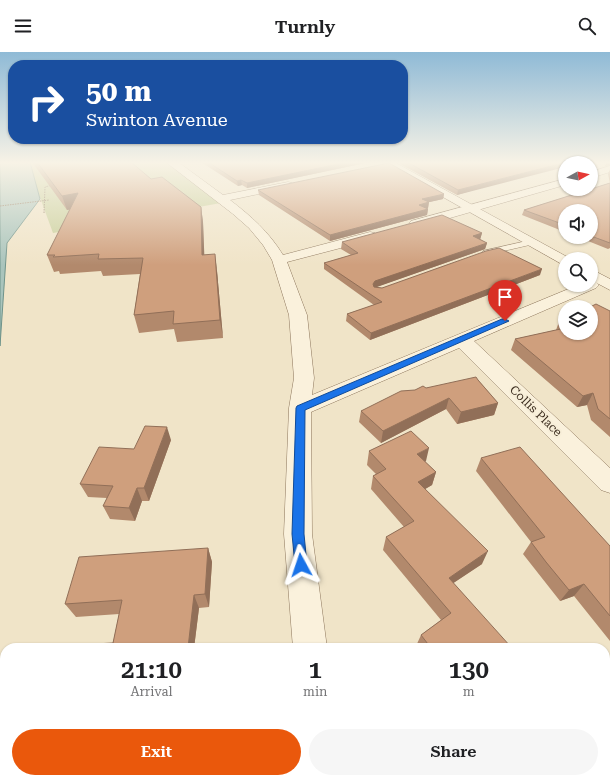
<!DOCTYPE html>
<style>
body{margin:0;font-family:"Roboto Serif",serif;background:#f6f6f6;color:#202124;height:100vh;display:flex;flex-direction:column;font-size:15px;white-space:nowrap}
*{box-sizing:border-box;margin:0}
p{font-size:13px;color:#757577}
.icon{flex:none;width:22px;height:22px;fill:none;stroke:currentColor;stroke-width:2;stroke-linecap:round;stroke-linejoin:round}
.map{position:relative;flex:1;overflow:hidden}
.panel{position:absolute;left:0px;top:591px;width:610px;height:140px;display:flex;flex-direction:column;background:#fff;border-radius:16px 16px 0 0;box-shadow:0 1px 3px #0004}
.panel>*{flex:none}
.banner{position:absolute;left:8px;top:8px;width:400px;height:84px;border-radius:16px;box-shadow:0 1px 3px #0004;background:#1a4fa0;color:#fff;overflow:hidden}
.needle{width:26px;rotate:82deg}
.controls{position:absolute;left:558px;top:104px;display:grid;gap:8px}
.controls a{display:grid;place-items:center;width:40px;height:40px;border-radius:50%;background:#fff;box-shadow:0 1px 3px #0004;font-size:20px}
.pin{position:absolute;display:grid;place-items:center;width:34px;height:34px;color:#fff;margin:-41px -17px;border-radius:50% 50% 50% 0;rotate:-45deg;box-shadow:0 0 4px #0007}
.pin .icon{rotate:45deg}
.me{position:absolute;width:44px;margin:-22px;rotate:355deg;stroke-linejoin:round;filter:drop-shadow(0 0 3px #0008)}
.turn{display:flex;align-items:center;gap:14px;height:84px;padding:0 12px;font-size:18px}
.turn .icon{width:52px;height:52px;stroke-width:2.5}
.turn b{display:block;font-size:28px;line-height:34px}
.eta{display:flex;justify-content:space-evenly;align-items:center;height:68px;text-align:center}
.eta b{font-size:24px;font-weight:600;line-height:28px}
.cta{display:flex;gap:8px;margin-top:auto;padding:8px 12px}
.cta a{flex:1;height:46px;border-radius:24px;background:#ea580c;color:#fff;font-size:16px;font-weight:600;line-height:46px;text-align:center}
.cta a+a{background:#f6f6f6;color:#202124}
header{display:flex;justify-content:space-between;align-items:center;height:52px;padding:0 12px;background:#fff;font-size:18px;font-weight:600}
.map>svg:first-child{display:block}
.green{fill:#c9cf9b}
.water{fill:#a9c4bc;stroke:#6f938a}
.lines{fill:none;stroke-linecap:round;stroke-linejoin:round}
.service-casing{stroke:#8d765c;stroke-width:1}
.minor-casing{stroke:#8d765c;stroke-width:1}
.tertiary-casing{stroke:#8d765c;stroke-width:1}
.path{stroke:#8d765c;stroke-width:1;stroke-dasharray:1.5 1;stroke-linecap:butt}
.service{fill:#faf1dc;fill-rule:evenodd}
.minor{fill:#faf1dc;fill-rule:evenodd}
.tertiary{fill:#faf1dc;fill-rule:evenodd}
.wall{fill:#b2896c}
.shaded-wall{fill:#916f58}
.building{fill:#cf9f7d;stroke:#916f58}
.route{fill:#1a73e8;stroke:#114b97}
.labels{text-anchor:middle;stroke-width:4;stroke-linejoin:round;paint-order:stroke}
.street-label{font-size:12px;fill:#3d2e20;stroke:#f7eed8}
</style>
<header><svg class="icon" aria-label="menu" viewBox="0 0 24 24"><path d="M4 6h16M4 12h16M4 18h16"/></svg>Turnly<svg class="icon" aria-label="search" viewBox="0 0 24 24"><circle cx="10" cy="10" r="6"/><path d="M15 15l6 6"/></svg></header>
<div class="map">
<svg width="610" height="731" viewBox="0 0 610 731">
<rect width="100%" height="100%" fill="#f0e4c8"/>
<path class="green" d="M27,110H166L221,151L53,181Z"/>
<path class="water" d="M0,110H30L40,147L7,191L0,294Z"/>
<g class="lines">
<g class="service-casing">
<path id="service" d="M531,188H534V192L486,203L482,201L483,199Z"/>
</g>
<g class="minor-casing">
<path id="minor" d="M166,110H178L223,143L288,130L292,131L293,133L292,135L230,148C251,164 269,180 283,203L370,180L375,181L377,184L375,187L287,210L307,263L314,326L312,343L578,233H591V228L596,230L599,233L596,236L474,289L610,416V441L601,438L459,296L311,360L312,482L327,596H293L284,482L289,356L294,326L289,263L272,208L263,193L249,176L233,162Z
M610,114V120L591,126V120Z
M565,127V133L415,176L411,175L409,172L411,169Z
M318,726H358L359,731H319Z"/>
</g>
<g class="tertiary-casing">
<path id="tertiary" d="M381,110H394L571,207H565V212L560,211Z
M591,217L610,227V238L591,228Z"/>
</g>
<path class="path" d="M0,154L49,148
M44,161L45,135L52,133"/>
<use href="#service" class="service"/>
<use href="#minor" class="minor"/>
<use href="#tertiary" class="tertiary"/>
</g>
<path class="wall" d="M32,110H131L151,127L201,155L203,170L204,203L217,219L223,286L177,290L174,277L139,281L134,263L140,222L103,224L101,219L60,222L59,219L54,220L47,203L70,157L67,158Z
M201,110H370L247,136L242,133L238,134Z
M400,110H584L581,111H565L457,143L400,112Z
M610,117V196L608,197L578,185H591V159H565V180L522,163L524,158L610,131L608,122Z
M258,138L444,142L443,147L429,150L428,156H426L428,157L427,163L330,189L259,143Z
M482,181L480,187L487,191L485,197L376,235L382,236L540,223L370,288L346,269L347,262L374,253L324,217V211L351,203L341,197L342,190Z
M610,259V385L591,368L587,353L577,355L511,298L515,287L556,278L559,270Z
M478,328L498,351L494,363L457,372L446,357L381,391L359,370L361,359L415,338L426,336Z
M171,388L149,449H142L135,469L110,467L103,454L107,446L88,445L80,432L134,397Z
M369,399L426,409L425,410L436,420L432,433L425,437L482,512L453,531L510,596H418L416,594L421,583L441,568L383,498L386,485L404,475L371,437L373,424L376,422L367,413Z
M481,406L610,494V589L574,544L560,549L523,502L531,490L476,419Z
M208,496L212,510L209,555L199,556L194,596H93L113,591L119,562L76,565L65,552Z
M114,726H245L246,731H113Z
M483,726H578L573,731H486Z"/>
<path class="shaded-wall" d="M348,110H370L247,136V131Z
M567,110H584L581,111H565V115L457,143L458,138Z
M607,110H610V113L605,114Z
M241,128L242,133L238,134L237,129Z
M78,141L83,155L67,158L62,144Z
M444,142L443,147L421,152L422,147Z
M429,150L428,156L418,158L419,153Z
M201,155L203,170L205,220L202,203Z
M428,157L427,163L330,189V183Z
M482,181L480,188L473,184Z
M487,191L485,197L374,236L373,232L375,229Z
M215,202L217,219L223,286L220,268Z
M542,217L540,223L370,288L371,281Z
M593,341L587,353L577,355L583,344Z
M449,346L446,357L381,391L383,379Z
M498,351L494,363L457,372L461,360Z
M167,375L171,388L149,449L144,436Z
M429,396L426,409L413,416L417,402Z
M436,420L432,433L415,443L418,430Z
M137,436L142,449L135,469L129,456Z
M208,496L212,510L209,555L205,542Z
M488,499L482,512L443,538L449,526Z
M584,532L574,544L560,549L569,538Z
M194,543L199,556L194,596H188Z
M243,726H245L246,731H245Z"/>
<path class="building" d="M37,110H131L151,127L162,125L201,155L202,203L215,202L220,268L173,272L174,259L134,263L143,206L98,207L99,202L53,205L55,203H47L78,141L62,144Z
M208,110H348L247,131L241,128L237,129Z
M407,110H567L458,138Z
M389,111L444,142L422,147L429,150L419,153L428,157L330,183L258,138Z
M610,131V191L591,184V159H565V173L524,158Z
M442,163L482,181L473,184L487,191L375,229L373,232L374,235L382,236L486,199L499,196L542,217L371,281L347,262L382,250L324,211L358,201L342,190Z
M596,252L610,259V367L598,357L593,341L583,344L515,287L565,276L559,270L565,267V281H591V255H590Z
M476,325L478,328L498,351L461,360L449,346L383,379L361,359L401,339L415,338L423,334L426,336Z
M145,374L167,375L144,436H137L129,456L103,454L113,434L80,432L99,395L134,397Z
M411,379L429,396L417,402L436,420L418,430L488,499L449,526L511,595L510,596H431L421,583L451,561L386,485L414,469L373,424L386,417L369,399Z
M520,395L610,494V564L584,532L569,538L546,510L531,490L545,485L481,406Z
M208,496L205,542L194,543L188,596H93L94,592L113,591L122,548L65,552L79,505Z
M114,726H238L212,731H113Z
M497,726H578L573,731H500Z"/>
<linearGradient id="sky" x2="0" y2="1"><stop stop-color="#8fbad6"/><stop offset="0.52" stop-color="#f8f3e6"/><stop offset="1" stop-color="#f8f3e6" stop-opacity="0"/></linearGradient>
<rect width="610" height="213" fill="url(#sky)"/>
<path class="route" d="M502,267H505L509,269L305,358L304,482L307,513L305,517L301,519L297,517L295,513L292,482L296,356L297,354Z"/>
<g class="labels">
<g class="street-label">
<text transform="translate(536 359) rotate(44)" y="4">Collis Place</text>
</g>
</g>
</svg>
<div class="controls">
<a><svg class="needle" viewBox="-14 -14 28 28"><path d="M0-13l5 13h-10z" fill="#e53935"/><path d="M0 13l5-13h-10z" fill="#757577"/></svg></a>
<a><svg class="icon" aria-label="sound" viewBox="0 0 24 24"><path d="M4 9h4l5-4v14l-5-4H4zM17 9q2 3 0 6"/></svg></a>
<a><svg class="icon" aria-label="search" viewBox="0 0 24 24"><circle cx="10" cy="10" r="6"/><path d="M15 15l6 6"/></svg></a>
<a><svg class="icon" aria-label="layers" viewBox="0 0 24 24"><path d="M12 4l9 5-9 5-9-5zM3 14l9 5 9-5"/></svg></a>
</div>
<div class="pin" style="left:505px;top:269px;background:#d93025"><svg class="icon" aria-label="arrive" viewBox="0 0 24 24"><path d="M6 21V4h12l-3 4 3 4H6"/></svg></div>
<svg class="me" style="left:301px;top:513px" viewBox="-20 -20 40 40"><path d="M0-17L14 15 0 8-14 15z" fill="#1a73e8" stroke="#fff" stroke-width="4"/></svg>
<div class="banner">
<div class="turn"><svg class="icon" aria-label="right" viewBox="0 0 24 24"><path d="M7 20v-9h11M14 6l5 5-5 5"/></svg><div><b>50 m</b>Swinton Avenue</div></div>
</div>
<section class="panel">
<div class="eta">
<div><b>21:10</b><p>Arrival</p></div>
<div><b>1</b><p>min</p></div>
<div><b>130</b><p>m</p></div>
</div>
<div class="cta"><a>Exit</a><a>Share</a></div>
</section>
</div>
